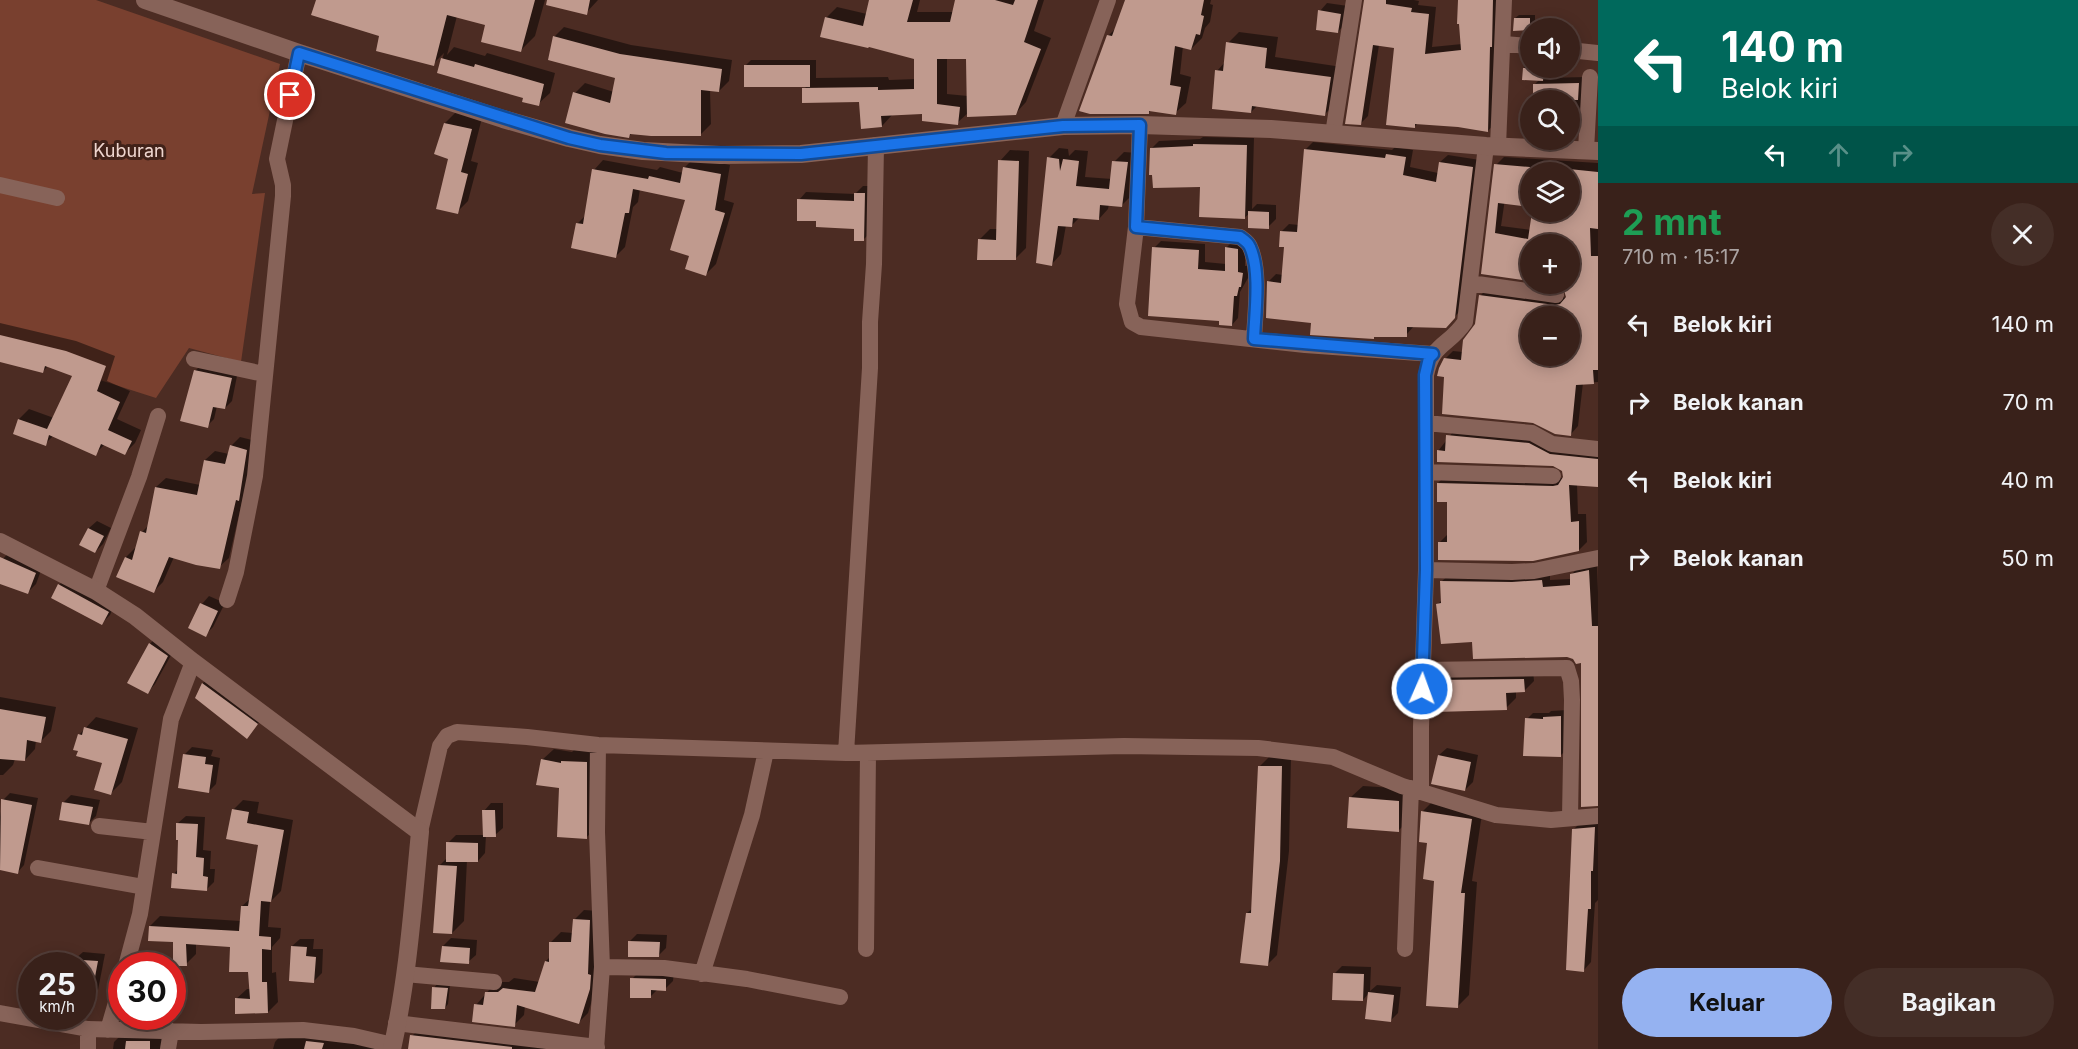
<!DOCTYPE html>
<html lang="id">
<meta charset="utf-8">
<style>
body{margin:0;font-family:Inter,sans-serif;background:#442e27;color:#f1f3f6;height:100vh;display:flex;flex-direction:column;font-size:22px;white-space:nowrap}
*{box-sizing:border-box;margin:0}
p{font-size:20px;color:#aba3a2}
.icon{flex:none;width:33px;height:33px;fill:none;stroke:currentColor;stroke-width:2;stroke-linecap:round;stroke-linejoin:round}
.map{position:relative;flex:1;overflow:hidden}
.panel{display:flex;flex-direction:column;background:#39211a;width:480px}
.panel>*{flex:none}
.top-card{background:#00695c;color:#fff;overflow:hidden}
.controls{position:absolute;left:1520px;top:18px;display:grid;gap:12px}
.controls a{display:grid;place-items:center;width:60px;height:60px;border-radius:50%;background:#39211a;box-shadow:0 3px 15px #0003,0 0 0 2px #533e39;font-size:30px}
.speed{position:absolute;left:18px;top:952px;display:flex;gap:12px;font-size:30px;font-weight:700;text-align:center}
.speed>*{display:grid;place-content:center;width:78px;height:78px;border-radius:50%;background:#39211a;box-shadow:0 3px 15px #0003,0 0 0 2px #533e39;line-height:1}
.speed small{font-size:15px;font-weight:400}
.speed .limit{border:9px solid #d22;background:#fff;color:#111}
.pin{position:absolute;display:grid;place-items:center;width:51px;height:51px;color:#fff;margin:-26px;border:3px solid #fff;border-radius:50%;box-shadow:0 2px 6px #0007}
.me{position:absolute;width:66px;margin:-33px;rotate:2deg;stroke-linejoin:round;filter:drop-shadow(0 0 4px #0008)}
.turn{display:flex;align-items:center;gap:21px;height:126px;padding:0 24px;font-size:27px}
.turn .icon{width:78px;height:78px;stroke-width:2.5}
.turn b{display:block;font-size:42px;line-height:51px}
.lanes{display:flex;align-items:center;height:57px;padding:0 24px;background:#0003;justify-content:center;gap:30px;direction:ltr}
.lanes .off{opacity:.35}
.round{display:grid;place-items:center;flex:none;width:63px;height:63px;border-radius:32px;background:#442e27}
.headline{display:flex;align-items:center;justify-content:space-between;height:102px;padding:0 24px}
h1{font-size:36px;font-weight:700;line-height:45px;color:#1e9e55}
.cta{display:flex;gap:12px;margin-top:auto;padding:12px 24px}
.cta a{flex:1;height:69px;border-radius:36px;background:#95b2f1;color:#111;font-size:24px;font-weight:700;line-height:69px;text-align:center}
.cta a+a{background:#442e27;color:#f1f3f6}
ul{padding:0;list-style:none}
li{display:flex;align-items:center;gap:18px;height:78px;padding:0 24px}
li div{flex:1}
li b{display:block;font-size:22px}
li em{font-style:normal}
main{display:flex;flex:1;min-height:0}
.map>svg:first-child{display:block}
.green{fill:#79402f}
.shadow{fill:#0007;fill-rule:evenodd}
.building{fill:#c09a8e;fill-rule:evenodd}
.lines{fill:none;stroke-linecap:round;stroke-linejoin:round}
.street{stroke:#876359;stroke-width:16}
.secondary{stroke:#876359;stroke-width:18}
.route-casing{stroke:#114b97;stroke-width:15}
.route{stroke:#1a73e8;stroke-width:10}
.labels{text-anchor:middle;stroke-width:6;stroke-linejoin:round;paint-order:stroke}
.park-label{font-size:18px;fill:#efd6cf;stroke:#412219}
</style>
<main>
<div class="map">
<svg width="1598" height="1049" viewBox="0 0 1598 1049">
<rect width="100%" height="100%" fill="#4c2c23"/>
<path class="green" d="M0,0H96L280,64L252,194L265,193L241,362L189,348L156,398L0,348Z"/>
<path class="shadow" d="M317,0H545L535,36L520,51L487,24L457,16L447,55L454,47L485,56L487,53L555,73L550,93L538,104L524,97L439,72L444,53L433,64Z
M570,0H598L586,13Z
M871,0H920L917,12H954L956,0H1044L1034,31L1051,38L1026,102L1016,113H968L957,123L924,112L892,115L882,126L860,100L804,89L807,86L745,66L751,60H816V78L888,77L889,80L915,79V58L826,18L837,7L867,14ZM947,57L967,58L968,96L947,94Z
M1125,0H1211L1210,4L1213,5L1210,22L1205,28L1202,38L1191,49L1183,46L1180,74L1191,77L1186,103L1175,113L1152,109L1148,113L1108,36L1117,27Z
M1365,0H1414L1419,1L1418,5L1436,7L1432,47L1462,44L1459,0H1500L1495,123L1488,131L1458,126L1418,123L1414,127L1396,47L1379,45L1368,116L1361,123Z
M1327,3L1348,6L1345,24L1338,32L1320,11Z
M1519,15H1535V26L1530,29L1515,18Z
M564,27L631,45L732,60L729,81L719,91L710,90L711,124L701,134L632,133L629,136L575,93L585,83L614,92L617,77L554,37Z
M1239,32L1278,37L1275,57L1342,67L1336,103L1325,114L1258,105L1251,112L1217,71L1225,62L1228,43Z
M1530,51V68H1551L1550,72L1544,78L1586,77L1583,127L1576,134H1569V100H1535L1534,85L1540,79L1523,78L1525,57Z
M456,112L482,118L471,161L478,163L468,201L457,212L445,123Z
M1203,137L1254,138L1252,209L1257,204L1276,205V219L1268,227L1250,213L1244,218L1151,149L1159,141L1200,139Z
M1313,142L1392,150L1395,147L1413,150L1410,167L1438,173L1440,162L1448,155L1480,160L1462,308L1453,319L1414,326L1406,335H1376L1373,338L1312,321L1268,282L1276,274L1283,275L1285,245L1281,232L1289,224L1299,225L1305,150Z
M1059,148L1068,149L1069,156L1075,150L1088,151L1085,177L1112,179L1114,162L1124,152L1137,153L1131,196L1121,206L1109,204L1108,209L1099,219L1080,217L1071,226L1066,225L1061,254L1052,264L1049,158Z
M1010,150L1029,151L1026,248L1015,259H978L979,240L990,229H998L1000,161Z
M1504,157L1598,163V382L1583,383L1578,426L1571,434L1445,359L1453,351L1463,352L1477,324L1480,296L1488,288L1568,298L1567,290L1558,284H1569V244H1530V279L1483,273L1496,165ZM1530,172H1569V212H1533L1531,230L1501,226L1505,199L1530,201ZM1530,316H1569V356H1530Z
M694,158L730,165L724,200L734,203L716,264L706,274L691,255L686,199L640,189L638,202L633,207L625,247L615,257L577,224L586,215L594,170L603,160L657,170L660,167L683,173L684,168Z
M863,186H872L871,232L863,240L855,227L818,219L799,200L806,192L855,194Z
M1161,241L1205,244V262L1226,264V248L1233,241L1245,242V266H1249L1248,278L1240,292L1238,318L1232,325L1221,319L1154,248Z
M0,323L76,341L115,356L107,381L130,391L117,419L141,430L135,443L125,453L105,444L95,454L54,435L45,444L15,433L19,419L29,409L54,418L74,376L48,366L43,371L0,361Z
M202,364L238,371L232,401L225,408L217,406L214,419L207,426L195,371Z
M1456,428L1598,451V485L1577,484L1578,514H1586L1587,542L1579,550L1439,543L1447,535L1448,500L1438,483L1446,475L1564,478L1563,470L1554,464L1438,451Z
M240,437L256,441L229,558L219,567L174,557L163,582L154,591L126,557L135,548L137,549L142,532L149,525L156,487L166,478L200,485L205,460L215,451L229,454L231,446Z
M97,521L111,528L103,544L95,552L81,544L89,528Z
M10,551L43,565L36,584L28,592L0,582V566L3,559Z
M1597,564L1598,592V804L1583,662L1573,658L1474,641L1438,604L1442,600V581L1450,574L1550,573V580L1571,579V575L1579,567Z
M67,577L115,604L110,615L102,623L59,585Z
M209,596L225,603L213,627L205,635L190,628L202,604Z
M157,636L175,648L155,684L148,692L150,644Z
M1533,670L1534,681L1524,691H1516V698L1506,708L1435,681L1445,671Z
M210,676L264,716L247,737L197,698L203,683Z
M0,697L56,707L51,731L41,741L36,740L35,749L25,760L15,759L13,765L3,775H0Z
M1567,710V749L1560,756L1527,719L1533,713H1549L1551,711Z
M96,717L138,728L122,782L111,793L104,762L79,735Z
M192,747L213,750L211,756L220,758L216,784L209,791L185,754Z
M1447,748L1478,755L1473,782L1465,790L1439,755Z
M554,749L572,752L574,750L598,751L597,826L586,838L561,787L542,760Z
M1269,757L1291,758L1289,851L1277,955L1268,964L1247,913L1253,908L1260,766Z
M1363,786L1410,789V819L1398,831L1351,797Z
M10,793L38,798L24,865L17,873L0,869V817L3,800Z
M71,795L100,800L96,816L88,824L63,803Z
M243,800L259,802L257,813L293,820L281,891L270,902L268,927L281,928L280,938L272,947V973L276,972L278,1002L268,1012L236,999L247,989H251L250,971L231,946L196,944V954L186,964L142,966L149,959L175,961L174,941L150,926L160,916L241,921L242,906L251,898L260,843L233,810Z
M1434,800L1483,807L1472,881L1477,882L1469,995L1457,1007L1436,879L1422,812Z
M491,803H503V828L495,835H486L485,853L478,861L467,860L464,921L452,933L439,866L448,857V843L456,835H484V811Z
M186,816L205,817L203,850L211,851L210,869H215L214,882L206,890L174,874L178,869V823Z
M1598,820V900L1595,903L1591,962L1584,970L1573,830L1581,822Z
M584,910L599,911V978L588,1013L578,1023L525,1006L524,1015L514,1025L476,1005L496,982H509L514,978L540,982L546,961L550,957L551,942L561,932L573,933L574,920Z
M637,934L667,935L666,948L658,956L630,941Z
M451,938L477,940L476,955L468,962L443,946Z
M300,939H314L313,949H323L322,973L314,981L292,946Z
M83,952L105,954L98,990L90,997L82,966H74L75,959Z
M1342,966L1371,967L1370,991L1377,985L1401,987L1398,1013L1390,1021L1369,993L1363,1000L1335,973Z
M640,971L674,972L673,981L665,989H658L650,997L632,979Z
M437,984L450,985L448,1004L445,1008L434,988Z
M419,1029L549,1049H410L412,1036Z
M282,1034H315L388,1049H273L275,1042Z
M121,1035H165L167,1049H113L114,1042Z"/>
<path class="building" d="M316,0H535L521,52L481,42L485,25L447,15L434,66L376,51L379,36L311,15Z
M547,0H590L587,15L546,5Z
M869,0H913L907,22H950L955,0H995L1013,5L1015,0H1038L1024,42L1041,49L1016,115L967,117L966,59H937V104L960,107L958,125L922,121V114L881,116L882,127L861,129L859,102L802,103V88L878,87V90L914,89V59L869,47L868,48L820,37L825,17L863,26Z
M1125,0H1204L1201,15L1204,16L1200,35L1196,34L1191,50L1175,46L1170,85L1181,87L1176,115L1149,111V114H1090L1079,111L1107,35L1112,36Z
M1364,0H1386V4L1412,8L1411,12L1429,14L1425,54L1461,50L1459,24H1457L1458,0H1493L1492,47H1490L1488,132L1458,127L1415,124V128L1386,125L1394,48L1373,45L1361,125L1345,124Z
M1318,10L1341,14L1338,33L1316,30Z
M1514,18H1530V30L1513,31Z
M553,36L620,54L722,69L719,92L701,90V136H651L630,134L629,138L605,134L565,123L573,92L610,103L615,78L548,60Z
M1226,42L1267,48L1265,68L1331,77L1325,116L1252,106L1251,113L1212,109L1215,70L1223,71Z
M441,58L474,67L475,64L544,84L539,106L522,102L523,98L437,73Z
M744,65H810V87H744Z
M1523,68H1544L1543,81L1522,80Z
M1579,83L1578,100H1533V84Z
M444,123L472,129L461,172L468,174L458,214L436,209L448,159L434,154Z
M1193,144L1247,145L1245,219L1199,217L1200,187L1153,188L1152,175H1149L1150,148L1193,146Z
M1304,149L1385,158L1386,154L1406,157L1403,175L1436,182L1439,162L1473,167L1455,318L1446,328L1407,327V337H1374V339L1310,335L1311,323L1266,318L1267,281L1281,283L1284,247H1279L1280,231L1297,232Z
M1047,157L1059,159L1060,171L1063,159L1079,161L1076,186L1109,189L1112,161L1128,162L1122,207L1100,205L1099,220L1073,218L1072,227L1058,226L1052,266L1036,263Z
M998,160L1019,161L1016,260H977L978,239L996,240Z
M1494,164L1530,167V207L1498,203L1495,233L1528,239L1532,212H1569V169L1598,172V229L1590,228L1591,256H1598V370H1593L1594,384L1576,385L1571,436L1555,434L1533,423L1442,414L1444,377L1437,376L1439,368L1444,358L1461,360L1463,340L1475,324L1479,295L1555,305L1560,304L1566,297L1563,287L1550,284H1569V244H1530V281L1481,274ZM1530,316H1569V356H1530Z
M683,167L721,174L715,210L725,213L706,276L685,269L689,256L670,250L685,200L633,189L629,213H625L616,258L571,248L576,223L583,224L592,169L648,179L649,176L680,183Z
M854,193H865L864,241H854V229L816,227V221H797V199L854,201Z
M1248,211L1269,212V229L1248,228Z
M1152,247L1199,250L1198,269L1225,271V247L1238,249V272L1243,273L1241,287H1239L1237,296H1234L1232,326L1219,325V321L1148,316Z
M0,335L66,351L106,366L97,391L120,402L108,430L132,441L125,455L101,444L96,456L49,435L46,446L13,434L18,419L47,429L72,376L45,366L43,373L0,362Z
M194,370L232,378L225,409L213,407L208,428L180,421Z
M1446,435L1529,443L1550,454L1598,459V487L1569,485L1571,522L1579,521V551L1533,561L1438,560V542H1447V502H1437V483L1553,486L1558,485L1563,477L1562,471L1553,466L1437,462V450L1445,451Z
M230,445L247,450L239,501L236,500L220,569L196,565L169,557L154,593L116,577L125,557L132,560L140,531L146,533L155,487L197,495L204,460L225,464Z
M88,528L104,536L95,553L79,545Z
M0,557L36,573L28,594L0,584Z
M1589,570L1592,626H1598V806L1581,807V663L1576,664L1573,659L1567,657L1473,659L1472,642L1441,644L1436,604L1441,603L1440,581L1512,582L1542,580L1543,587L1570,585V574Z
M58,584L109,612L102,625L51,598Z
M200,603L218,611L206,637L188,628Z
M149,643L168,656L148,694L127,683Z
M1524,679L1525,692L1506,693L1507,710L1435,712L1433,680Z
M202,683L258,724L247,739L195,698Z
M0,709L46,717L41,743L27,740L25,761L0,759Z
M1561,716V757L1523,756L1525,718L1543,719V717Z
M84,727L128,739L111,795L94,790L102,763L76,756L78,751L73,750L78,734L82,735Z
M183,754L206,757L205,764L213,765L209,793L178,788Z
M1438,755L1471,762L1465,791L1431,784Z
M541,759L561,763V761L587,762V839L557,837L559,788L536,785Z
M1258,766H1282L1280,861L1268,966L1240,963L1246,913H1251Z
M1349,797L1399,801V832L1347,828Z
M1,799L32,805L18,874L0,870Z
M62,802L93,807L89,825L59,820Z
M232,809L249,812L247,823L284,830L271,902L261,901L259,936L271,937V950L262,949V982H267L268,1013L235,1014V998L250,999L248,972H229L230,947L186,944L187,966H173V942L148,941L149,926L239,931L241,906H248L258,845L226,839Z
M482,810H495L496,837H483Z
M1421,811L1472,819L1461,893H1465L1458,1008L1426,1006L1434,881L1423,879L1427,843L1419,842Z
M176,823L198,824L196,857L204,858L203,876L208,877L207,891L171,888L172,873L177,874L178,840H176Z
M1595,827L1593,871H1591V909H1588L1584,972L1566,970L1572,829Z
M446,842L478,843V862H446Z
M438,865L457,866L452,934L433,933Z
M573,919L590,920L588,974L591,975L590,989L579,1024L517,1005L515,1027L472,1022L474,1004L483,1005L485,992H498L503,988L535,992L545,961L549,962V942H571Z
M628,941L660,942L659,957H628Z
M291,946L307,947L306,956L316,957L314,983L289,981Z
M442,946L470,948L469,964L440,962Z
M82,960L98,961L89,1009L82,1008Z
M1333,973L1364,974L1363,1001L1332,1000Z
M630,978L666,979V991L651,990V998H630Z
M432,987L448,988L445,1009H431Z
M1368,992L1394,995L1391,1022L1365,1019Z
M410,1035L512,1047V1049H408Z
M126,1041H150V1049H125Z
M306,1041L324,1043L322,1049H304Z"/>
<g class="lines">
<path class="street" d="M1504,44L1530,46
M1569,50L1598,53
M1140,125L1136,227L1127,304L1132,322L1141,327L1305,345L1433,354
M1063,126L1108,0
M1333,134L1354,0
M1498,146L1504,0
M1586,150L1590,77
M0,185L57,198
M1136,227L1240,237C1244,240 1248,242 1250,247C1261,271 1255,313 1254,339
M1470,283L1556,295
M194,359L264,374
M1426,423L1522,432L1532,433L1552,444L1598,449
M1426,472L1553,476
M1426,570L1512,572L1534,571L1598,558
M96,591L139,477L158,416
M227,600L236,572L255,476L283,196V185L277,159L299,53
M1423,670L1567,668L1571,681L1572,700L1570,818
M846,753L870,368V322L874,264L876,145
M1421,791V727L1426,570V375C1433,342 1448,347 1465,322L1486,146
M99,826L153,832
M420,832L440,746L447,736L457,732L527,737L598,745L846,753L1124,746L1258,748L1333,757L1402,786L1496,815L1551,820L1598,816
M38,868L144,887
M866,949L868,753
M1405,949L1411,788
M126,966L140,914L171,719L193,662
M602,967L664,968L747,979L840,997
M405,974L494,982
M702,974L752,815L766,751
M0,1013L88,1029L201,1032L303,1030L354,1036L393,1045
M396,1023L597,1047
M108,1030L122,982
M88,1049V1029
M168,1049L171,1031
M596,1049L602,967L597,832L598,745"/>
<path class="secondary" d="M145,0L299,53L503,119L569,138L600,145L643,151L720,155L801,154L1063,126L1140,125L1271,129L1486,146L1598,151
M0,542L96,591L135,616L193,662L420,832C413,904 408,978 392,1049"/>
</g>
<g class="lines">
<g class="route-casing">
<path id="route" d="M290,95L299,53L569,138L600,145L666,153L801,154L1063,126L1140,125L1136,227L1240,237C1244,240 1248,242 1250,247C1261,271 1255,313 1254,339L1433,354L1429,358L1425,375L1426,570L1422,689"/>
</g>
<use href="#route" class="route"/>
</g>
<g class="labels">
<g class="park-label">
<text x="129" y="157">Kuburan</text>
</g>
</g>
</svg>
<div class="controls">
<a><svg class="icon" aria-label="sound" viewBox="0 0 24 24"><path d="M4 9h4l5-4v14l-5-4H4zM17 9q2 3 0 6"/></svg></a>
<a><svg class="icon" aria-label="search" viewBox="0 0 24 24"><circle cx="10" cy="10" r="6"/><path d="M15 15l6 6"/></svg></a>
<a><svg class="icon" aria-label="layers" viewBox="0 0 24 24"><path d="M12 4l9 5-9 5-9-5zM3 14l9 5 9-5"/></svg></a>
<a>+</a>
<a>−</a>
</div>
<div class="speed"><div>25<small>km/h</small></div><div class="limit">30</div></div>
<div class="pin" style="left:290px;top:95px;background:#d93025"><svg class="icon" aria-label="arrive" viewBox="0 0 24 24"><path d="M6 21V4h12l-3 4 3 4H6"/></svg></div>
<svg class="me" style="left:1422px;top:689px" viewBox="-20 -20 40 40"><circle r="17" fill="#1a73e8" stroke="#fff" stroke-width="3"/><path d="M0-11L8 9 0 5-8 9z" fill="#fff"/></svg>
</div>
<section class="panel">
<div class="top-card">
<div class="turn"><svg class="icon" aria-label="left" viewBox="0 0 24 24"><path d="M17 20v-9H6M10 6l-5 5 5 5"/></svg><div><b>140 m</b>Belok kiri</div></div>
<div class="lanes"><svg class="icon" aria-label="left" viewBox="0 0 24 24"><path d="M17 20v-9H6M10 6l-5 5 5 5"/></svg><svg class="icon off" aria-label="ahead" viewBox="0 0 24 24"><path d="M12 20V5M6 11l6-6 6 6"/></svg><svg class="icon off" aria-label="right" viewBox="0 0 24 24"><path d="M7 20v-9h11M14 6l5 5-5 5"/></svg></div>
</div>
<div class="headline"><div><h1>2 mnt</h1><p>710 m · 15:17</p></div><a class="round"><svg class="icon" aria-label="close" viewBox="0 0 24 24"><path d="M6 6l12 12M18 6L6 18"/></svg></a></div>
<ul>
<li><svg class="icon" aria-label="left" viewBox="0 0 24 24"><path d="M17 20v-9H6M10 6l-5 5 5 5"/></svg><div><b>Belok kiri</b></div><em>140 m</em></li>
<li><svg class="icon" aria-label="right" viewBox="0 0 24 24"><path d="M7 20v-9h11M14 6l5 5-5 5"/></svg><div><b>Belok kanan</b></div><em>70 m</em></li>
<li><svg class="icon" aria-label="left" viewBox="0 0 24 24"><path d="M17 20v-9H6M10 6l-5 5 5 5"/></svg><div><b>Belok kiri</b></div><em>40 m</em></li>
<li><svg class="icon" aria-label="right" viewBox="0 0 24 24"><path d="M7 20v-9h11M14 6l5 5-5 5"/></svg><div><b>Belok kanan</b></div><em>50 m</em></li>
</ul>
<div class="cta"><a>Keluar</a><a>Bagikan</a></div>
</section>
</main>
